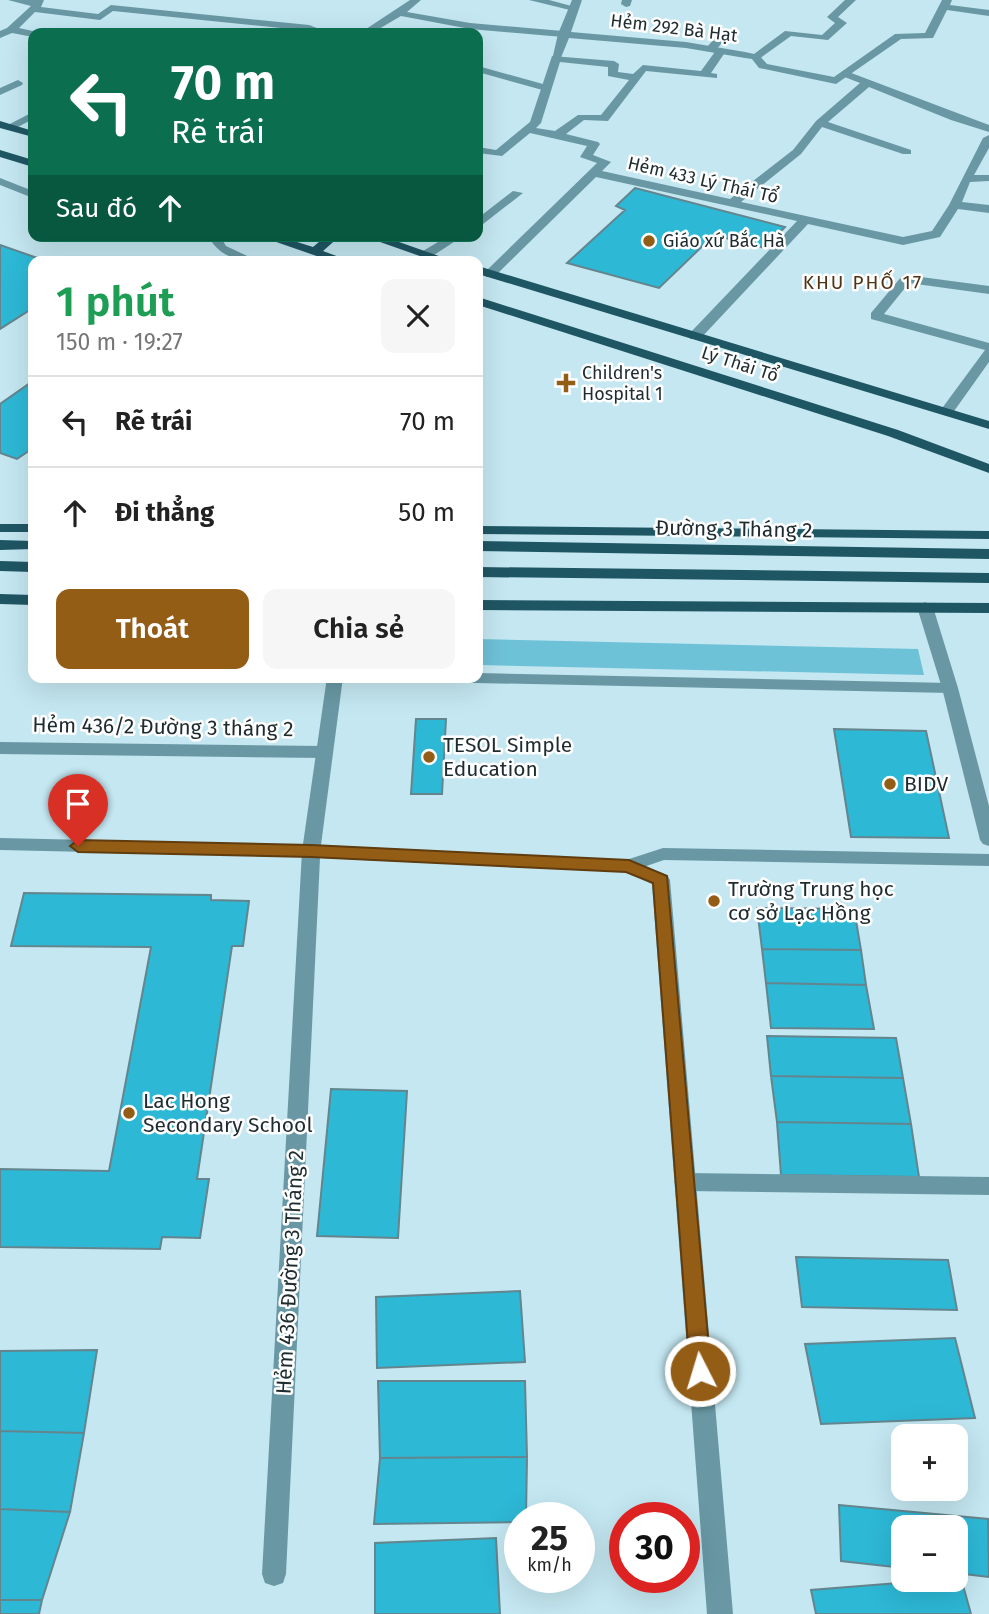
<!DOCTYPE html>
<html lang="vi">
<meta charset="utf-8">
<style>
body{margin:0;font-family:"Fira Sans",sans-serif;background:#f6f6f6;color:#222;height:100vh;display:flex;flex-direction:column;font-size:26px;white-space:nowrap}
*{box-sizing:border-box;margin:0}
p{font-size:23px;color:#767676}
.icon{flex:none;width:38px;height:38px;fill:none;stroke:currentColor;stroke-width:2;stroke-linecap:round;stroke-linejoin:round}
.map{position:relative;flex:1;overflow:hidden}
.details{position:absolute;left:28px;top:256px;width:455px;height:427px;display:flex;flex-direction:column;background:#fff;border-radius:14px;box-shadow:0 7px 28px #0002}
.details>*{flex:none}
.guide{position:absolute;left:28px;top:28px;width:455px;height:214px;border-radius:14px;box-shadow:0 7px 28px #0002;background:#0b6e4f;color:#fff;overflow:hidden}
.fabs{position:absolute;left:891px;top:1424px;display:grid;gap:14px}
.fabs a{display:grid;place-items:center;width:77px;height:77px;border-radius:14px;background:#fff;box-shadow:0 7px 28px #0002;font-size:35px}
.speed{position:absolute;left:504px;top:1502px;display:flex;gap:14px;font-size:35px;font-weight:700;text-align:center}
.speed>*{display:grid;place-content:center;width:91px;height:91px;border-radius:50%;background:#fff;box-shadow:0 7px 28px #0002;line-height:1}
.speed small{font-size:18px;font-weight:400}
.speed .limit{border:10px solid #d22;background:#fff;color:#111}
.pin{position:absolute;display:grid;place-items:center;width:60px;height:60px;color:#fff;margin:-72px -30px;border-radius:50% 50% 50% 0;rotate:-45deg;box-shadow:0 0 7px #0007}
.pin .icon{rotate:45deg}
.me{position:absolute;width:77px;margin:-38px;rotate:355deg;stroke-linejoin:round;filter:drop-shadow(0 0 5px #0008)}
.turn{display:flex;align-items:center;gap:24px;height:147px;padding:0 28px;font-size:32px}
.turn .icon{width:91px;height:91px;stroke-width:2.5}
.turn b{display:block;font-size:49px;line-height:60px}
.then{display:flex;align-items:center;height:66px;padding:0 28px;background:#0003;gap:14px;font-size:26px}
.round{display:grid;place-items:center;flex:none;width:74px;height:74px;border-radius:14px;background:#f6f6f6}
.head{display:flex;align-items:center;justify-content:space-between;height:119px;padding:0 28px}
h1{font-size:42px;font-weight:600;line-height:52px;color:#1e9e55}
.action{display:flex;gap:14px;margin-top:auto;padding:14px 28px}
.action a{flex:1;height:80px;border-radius:14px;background:#945d16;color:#fff;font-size:28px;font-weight:600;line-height:80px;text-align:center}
.action a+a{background:#f6f6f6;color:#222}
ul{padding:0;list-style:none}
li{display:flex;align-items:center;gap:21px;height:91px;padding:0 28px;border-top:2px solid #e0e0e0}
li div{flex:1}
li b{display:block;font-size:26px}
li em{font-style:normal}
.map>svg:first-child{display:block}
.green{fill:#6ec2d8}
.building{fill:#2db8d6;stroke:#64858e;stroke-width:2}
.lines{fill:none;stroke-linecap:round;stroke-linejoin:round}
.lane{fill:#6998a4;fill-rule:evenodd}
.street{fill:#6998a4;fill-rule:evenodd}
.primary{fill:#1f5663;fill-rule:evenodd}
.route{fill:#945d16;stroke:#603c0e;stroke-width:2}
.poi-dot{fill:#945d16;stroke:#fff;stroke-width:2.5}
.labels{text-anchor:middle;stroke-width:5;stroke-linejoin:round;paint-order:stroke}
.far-street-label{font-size:18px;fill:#1e2b2f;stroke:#fff}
.far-poi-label{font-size:18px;fill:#1e2b2f;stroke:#fff;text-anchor:start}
.far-neighbourhood-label{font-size:19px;letter-spacing:2px;fill:#4f3314;stroke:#fff}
.street-label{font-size:21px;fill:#1e2b2f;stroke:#fff}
.poi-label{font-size:21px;fill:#1e2b2f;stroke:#fff;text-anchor:start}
</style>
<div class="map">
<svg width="989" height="1614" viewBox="0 0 989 1614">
<rect width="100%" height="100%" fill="#c4e7f1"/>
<path class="green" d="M478,639L918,649L924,675L478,665Z"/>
<path class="building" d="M635,188L785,227L765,248L714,235L659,288L567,263L625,210L616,206Z
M0,245L46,261H33V308L0,329Z
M33,381V448L17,459L0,453V404Z
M416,719H446L442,794H411Z
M834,729L926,731L949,838L851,837Z
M24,893L211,895V900L249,901L243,946H232L197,1179H209L200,1238L162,1237L160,1249L0,1247V1169L109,1171L151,947L11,946Z
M757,908L854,909L861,950L762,949Z
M762,949L861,950L866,985L766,983Z
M766,983L866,985L874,1029L771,1028Z
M767,1036L896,1038L903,1078L771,1076Z
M771,1076L903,1078L911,1124L777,1122Z
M331,1089L407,1091L398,1238L317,1236Z
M777,1122L911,1124L919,1177L781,1175Z
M796,1257L948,1260L957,1310L802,1307Z
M520,1291L525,1362L377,1368L376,1297Z
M955,1338L975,1418L821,1424L805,1344Z
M97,1350L84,1433L0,1431V1351Z
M378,1381H525L527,1457L380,1458Z
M0,1431L84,1433L70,1512L0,1509Z
M527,1457L526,1517H520V1522L374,1524L380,1458Z
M839,1505L988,1519L989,1577L956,1573V1528H903V1568L841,1561Z
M0,1509L70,1512L42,1600H0Z
M496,1538L500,1614H375V1543Z
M961,1578L971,1614H816L811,1590Z
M0,1600H42L39,1614H0Z"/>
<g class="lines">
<path class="lane" d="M572,0H582L571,32L686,42L745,52L759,55L767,64L834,77L895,34L925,33L942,0H952L950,5L989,10V16L947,10L933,38L901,39L836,84L759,68L752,59L745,58L686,48L569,38L560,60H552L558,34Z
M478,66L550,86L551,88L546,91L478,72Z
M0,178L33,191V198L0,185Z
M208,236H220L226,246L258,261C236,261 219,256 208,236Z
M478,673L950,683L958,688L950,693L432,682L424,677H478Z
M0,742L325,746L333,752L325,758L0,754Z
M0,838L311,845L317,846L320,851L317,856L311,857L0,850Z
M663,848L989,854V866L664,860L629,872L623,871L620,866L623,861Z
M685,1173L989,1177V1195L685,1191L678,1188L674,1182L678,1176Z"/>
<path class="street" d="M8,0H44L41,7L98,14L111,5L309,25L330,33L113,11L100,20L35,12L19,28L37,32L33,37L12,33L0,38V31L7,28L31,6Z
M410,0H421L407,12L470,23L563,31L568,34L563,37L470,29L401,16L372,33H360Z
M529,0H549L579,8L574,11Z
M622,0H632L630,6L626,7L621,4Z
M845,0H856L838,17L847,23L828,40L791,36L759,59L750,57L785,31L822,35L835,23L827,17Z
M723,29L732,31L715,51H707V47Z
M721,48L726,51L711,73L717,74V78L646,71L608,121L584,120L566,134L598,142L600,144L593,155L611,162L602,171L730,199L793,150L816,121L860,83L842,76L841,74L846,71L989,125V132L951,120L869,87L828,122L911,150V154H903L822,127L801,154L741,202L903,237L932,231L949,205L983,138L989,135V148L974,175H989V181L970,182L962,202L989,205V213L958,209L940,237L903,245L808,224L700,339H690V333L797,221L596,177L494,277H486V271L597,163L580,157L587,146L530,133L502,156L478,153V147L496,150L530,122L552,56L614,61L619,64L618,72L633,74L643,65L701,71L717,49ZM560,62L608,67V76L629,80L601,115H578L555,131L536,128L541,123Z
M18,80L23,83L22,85L0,95V88Z
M33,112V119L14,129L4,127Z
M513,191L523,193L478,228V218Z
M448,236H463L431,257H423V251Z
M906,275L989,286V294L909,283L884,314L989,343V362L952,414H942L940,411L985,350L871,319V313L902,276Z
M925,602L933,607L958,688L989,806V846L983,844L980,840L942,688L917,607Z
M327,677H343L321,845L629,860L667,875L670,880L733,1614H707L652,884L627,872L320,858L286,1574L283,1583L274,1586L265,1583L262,1574L302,851Z"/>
<path class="primary" d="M0,121L33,131V137L0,128Z
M0,150L33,160V167L0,157Z
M259,236H278L313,247L326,236H340L323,251L350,261H331Z
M363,236H382L453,261H434Z
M478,266L989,421V429L478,274Z
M478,297L898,430L989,464V473L888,436L478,305Z
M0,524H33V532H0Z
M478,526L989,531V539L478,534Z
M0,540L33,541V549L0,550Z
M478,541L989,549V559L478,551Z
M0,561L33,562V572L0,571Z
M478,567L989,573V583L478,577Z
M0,594L33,595V605L0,604Z
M478,600L989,603V613L478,610Z"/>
</g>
<path class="route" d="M78,840L311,845L629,860L667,876L711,1371L708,1378L700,1380L693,1378L690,1371L653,883L626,872L311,857L78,852L70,846Z"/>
<g class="poi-dot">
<circle cx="649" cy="241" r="7"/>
<path d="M562.5 372.5h7v7h7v7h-7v7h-7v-7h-7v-7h7z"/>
<circle cx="429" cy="757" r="7"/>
<circle cx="890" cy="784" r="7"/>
<circle cx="714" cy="901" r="7"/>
<circle cx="129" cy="1113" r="7"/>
</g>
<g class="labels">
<g class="far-street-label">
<text transform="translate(674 28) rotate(7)" y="6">Hẻm 292 Bà Hạt</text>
<text transform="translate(703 180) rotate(13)" y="6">Hẻm 433 Lý Thái Tổ</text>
<text transform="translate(740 364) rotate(18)" y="6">Lý Thái Tổ</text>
</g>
<g class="far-poi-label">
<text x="663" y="247">Giáo xứ Bắc Hà</text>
<text x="582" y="379">Children's<tspan x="582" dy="21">Hospital 1</tspan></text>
</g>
<g class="far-neighbourhood-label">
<text x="863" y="289">KHU PHỐ 17</text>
</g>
<g class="street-label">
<text transform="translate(734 529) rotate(1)" y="7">Đường 3 Tháng 2</text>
<text transform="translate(163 727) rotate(1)" y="7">Hẻm 436/2 Đường 3 tháng 2</text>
<text transform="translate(290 1272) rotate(-87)" y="7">Hẻm 436 Đường 3 Tháng 2</text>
</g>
<g class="poi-label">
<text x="443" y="752">TESOL Simple<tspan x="443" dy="24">Education</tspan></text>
<text x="904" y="791">BIDV</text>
<text x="728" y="896">Trường Trung học<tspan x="728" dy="24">cơ sở Lạc Hồng</tspan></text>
<text x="143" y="1108">Lac Hong<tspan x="143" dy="24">Secondary School</tspan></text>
</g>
</g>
</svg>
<div class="fabs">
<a>+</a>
<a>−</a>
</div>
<div class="speed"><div>25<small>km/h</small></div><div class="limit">30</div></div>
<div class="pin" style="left:78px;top:846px;background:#d93025"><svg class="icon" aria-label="arrive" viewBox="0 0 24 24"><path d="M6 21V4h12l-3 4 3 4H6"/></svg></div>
<svg class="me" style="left:700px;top:1371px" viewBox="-20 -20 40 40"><circle r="17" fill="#945d16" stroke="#fff" stroke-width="3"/><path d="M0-11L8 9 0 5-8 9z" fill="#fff"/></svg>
<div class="guide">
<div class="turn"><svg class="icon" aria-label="left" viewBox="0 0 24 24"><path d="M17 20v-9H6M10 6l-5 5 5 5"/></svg><div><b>70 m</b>Rẽ trái</div></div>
<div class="then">Sau đó<svg class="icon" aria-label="ahead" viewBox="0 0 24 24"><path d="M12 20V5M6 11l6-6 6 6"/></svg></div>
</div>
<section class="details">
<div class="head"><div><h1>1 phút</h1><p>150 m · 19:27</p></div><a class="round"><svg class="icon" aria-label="close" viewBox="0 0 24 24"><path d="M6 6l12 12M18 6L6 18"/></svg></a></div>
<ul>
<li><svg class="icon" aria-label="left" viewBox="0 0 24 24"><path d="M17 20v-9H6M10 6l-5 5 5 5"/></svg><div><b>Rẽ trái</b></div><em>70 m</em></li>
<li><svg class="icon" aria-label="ahead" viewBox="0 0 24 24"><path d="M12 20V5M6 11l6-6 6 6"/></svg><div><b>Đi thẳng</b></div><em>50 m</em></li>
</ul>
<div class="action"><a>Thoát</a><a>Chia sẻ</a></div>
</section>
</div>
